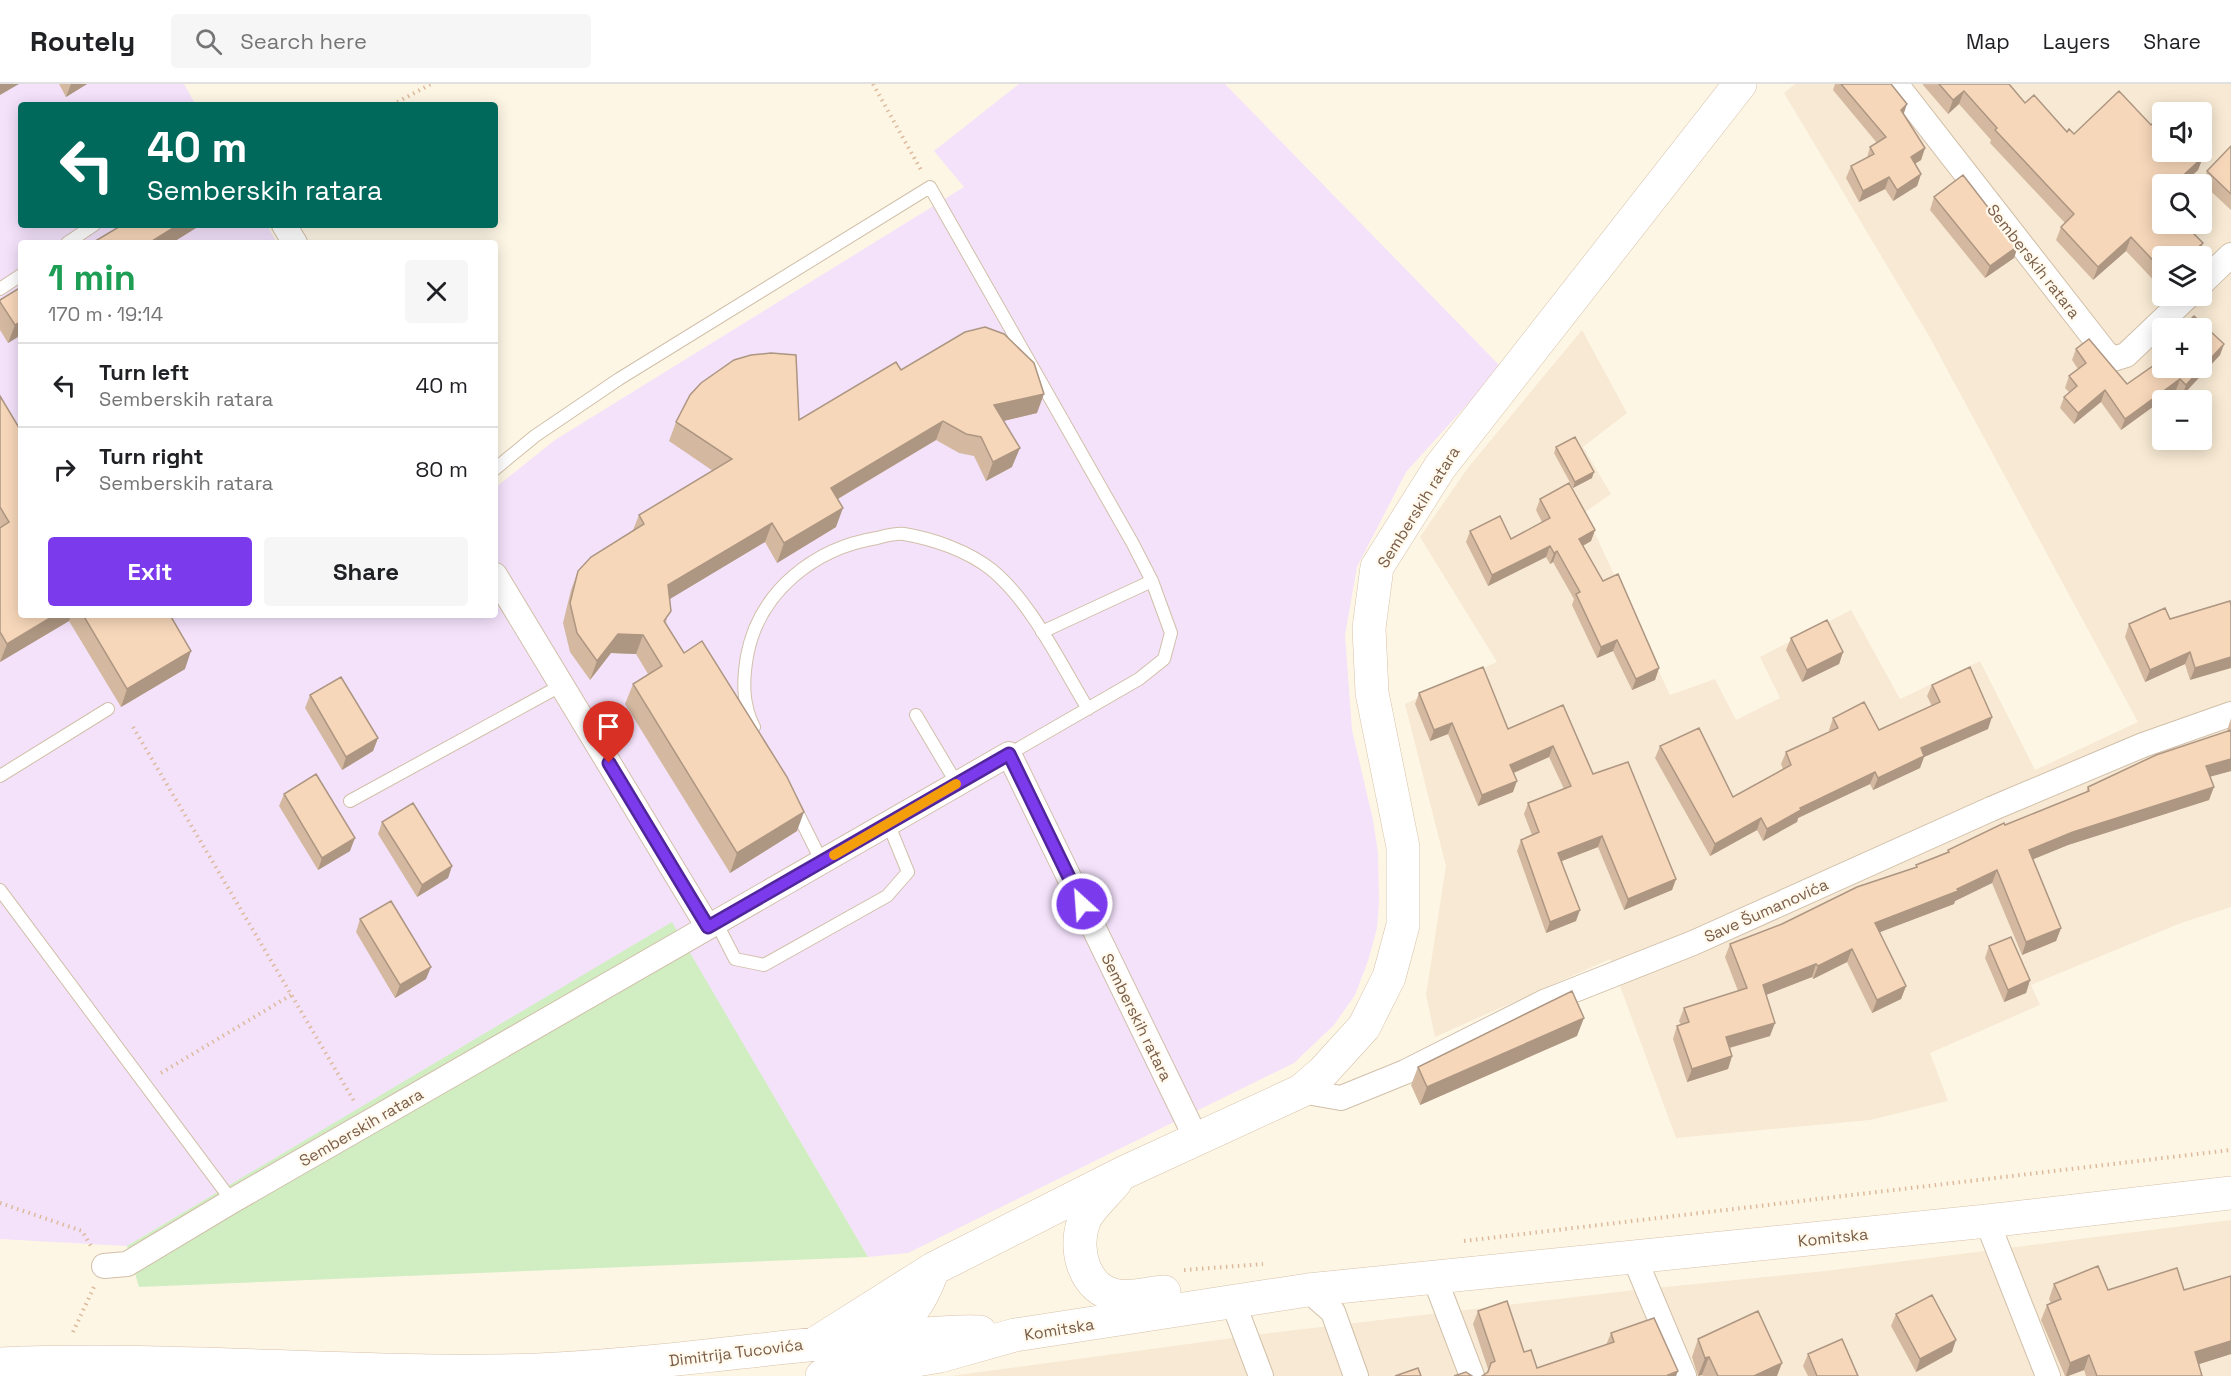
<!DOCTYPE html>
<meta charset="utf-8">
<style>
body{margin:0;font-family:"Space Grotesk",sans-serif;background:#f6f6f6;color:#202124;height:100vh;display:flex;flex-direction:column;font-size:22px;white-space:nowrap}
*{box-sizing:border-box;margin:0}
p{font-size:20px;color:#757577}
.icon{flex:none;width:33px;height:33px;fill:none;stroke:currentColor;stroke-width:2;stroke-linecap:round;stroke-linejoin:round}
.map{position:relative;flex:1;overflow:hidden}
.details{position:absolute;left:18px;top:156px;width:480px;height:378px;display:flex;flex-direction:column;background:#fff;border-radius:6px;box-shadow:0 3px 15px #0003}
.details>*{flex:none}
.banner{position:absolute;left:18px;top:18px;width:480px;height:126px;border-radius:6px;box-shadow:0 3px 15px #0003;background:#00695c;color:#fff;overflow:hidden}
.tools{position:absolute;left:2152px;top:18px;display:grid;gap:12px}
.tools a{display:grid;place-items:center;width:60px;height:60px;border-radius:6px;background:#fff;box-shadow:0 3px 15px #0003;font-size:30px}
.pin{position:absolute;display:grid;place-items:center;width:51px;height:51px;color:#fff;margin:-62px -26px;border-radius:50% 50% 50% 0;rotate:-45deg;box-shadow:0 0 6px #0007}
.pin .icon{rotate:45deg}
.me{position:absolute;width:66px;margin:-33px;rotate:334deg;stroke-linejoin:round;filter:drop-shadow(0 0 4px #0008)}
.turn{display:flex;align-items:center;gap:21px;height:126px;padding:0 30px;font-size:27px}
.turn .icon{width:78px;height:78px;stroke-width:2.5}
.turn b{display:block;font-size:42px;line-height:51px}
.round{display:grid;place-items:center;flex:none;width:63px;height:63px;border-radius:6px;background:#f6f6f6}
.summary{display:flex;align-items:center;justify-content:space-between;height:102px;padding:0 30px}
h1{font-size:36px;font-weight:800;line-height:45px;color:#1e9e55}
.button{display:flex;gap:12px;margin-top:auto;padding:12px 30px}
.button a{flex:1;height:69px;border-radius:6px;background:#7c3aed;color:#fff;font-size:24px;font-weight:800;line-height:69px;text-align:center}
.button a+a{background:#f6f6f6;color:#202124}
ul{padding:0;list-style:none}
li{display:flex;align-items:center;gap:18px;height:84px;padding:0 30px;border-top:2px solid #e0e0e0}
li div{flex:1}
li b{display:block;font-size:22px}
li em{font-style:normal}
header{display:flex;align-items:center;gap:36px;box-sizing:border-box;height:84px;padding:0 30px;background:#fff;border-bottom:2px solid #e0e0e0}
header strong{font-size:28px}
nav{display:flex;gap:33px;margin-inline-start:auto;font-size:21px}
.search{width:420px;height:54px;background:#f6f6f6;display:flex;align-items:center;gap:15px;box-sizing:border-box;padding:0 21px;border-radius:6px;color:#757577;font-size:22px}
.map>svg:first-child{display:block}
.residential{fill:#f7e9d3;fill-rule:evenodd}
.education{fill:#f4e2fb}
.green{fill:#d0eec2}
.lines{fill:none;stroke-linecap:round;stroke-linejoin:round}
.lane-casing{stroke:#d1bfa9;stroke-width:14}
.street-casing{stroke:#d1bfa9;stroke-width:26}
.secondary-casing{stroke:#d7c1a9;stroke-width:34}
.path{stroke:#dcba9c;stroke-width:4;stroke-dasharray:1.5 4.5;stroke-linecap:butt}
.lane{stroke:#fff;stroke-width:12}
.street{stroke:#fff;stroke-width:24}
.secondary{stroke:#fff;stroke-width:33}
.wall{fill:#d4b9a0}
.shaded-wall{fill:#ad9682}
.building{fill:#f7d7ba;stroke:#ad9682;stroke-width:1.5}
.route-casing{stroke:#51269a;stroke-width:15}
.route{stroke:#7c3aed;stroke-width:10}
.slow{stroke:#f59e0b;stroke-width:10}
.labels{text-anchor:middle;stroke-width:4.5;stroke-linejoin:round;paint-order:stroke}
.street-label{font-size:16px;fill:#7a5d47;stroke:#fff9ee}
</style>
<header>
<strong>Routely</strong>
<div class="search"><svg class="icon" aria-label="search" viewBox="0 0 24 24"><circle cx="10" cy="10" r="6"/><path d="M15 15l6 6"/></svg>Search here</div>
<nav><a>Map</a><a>Layers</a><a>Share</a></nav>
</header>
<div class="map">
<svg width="2231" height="1292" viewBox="0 0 2231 1292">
<rect width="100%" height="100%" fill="#fef6e5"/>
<path class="residential" d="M1795,0H2231V823L2181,839L2031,901L2040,921L1930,969L1948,1017L1870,1036L1676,1054L1610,875L1435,953L1426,911L1446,782L1405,620L1497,578L1420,453L1467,385L1582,246L1627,329L1583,363L1611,410L1585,428L1670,611L1715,595L1736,636L1780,614L1760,573L1851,526L1900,615L1980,577L2035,686L2138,638L1929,252L1784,9ZM2163,28H2202V68H2163ZM2163,100H2202V140H2163ZM2163,172H2202V212H2163ZM2163,244H2202V284H2163ZM2163,316H2202V356H2163Z
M2231,1136V1292H951L1270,1249L1635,1206L1825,1187Z"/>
<path class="education" d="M0,0H184L196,21H21V141H267L277,159H21V531H495V404L555,356L964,103L934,67L1019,0H1225L1501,283L1406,388L1357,483L1345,551L1352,646L1373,736L1378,769L1379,817L1377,844L1368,877L1355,911L1334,941L1294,979L908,1169L868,1173L672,839L127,1162L0,1155Z"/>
<path class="green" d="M672,838L868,1173L139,1203L127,1162Z"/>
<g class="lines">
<g class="lane-casing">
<path id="lane" d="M67,159L94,141
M0,205L21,191
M495,385L535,352L619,295L930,103L1133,460L1152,497L1171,549L1164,575L1139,595L1009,670
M1042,548L1152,497
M916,631L957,700
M754,643C742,620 743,596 747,572C759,507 815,464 877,454C885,452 895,449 904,450C934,455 968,467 992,486C1032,519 1061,581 1088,625
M0,692L108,625
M350,717L562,601
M794,722L822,778
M0,806L232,1117
M716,838L735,875L764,881L887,812L908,788L888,739"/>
</g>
<g class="street-casing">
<path id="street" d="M1896,0L2105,268L2113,275L2126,271L2188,212
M284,141L295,159
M2202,199L2231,171
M495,491L708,843
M1301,1007L1341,1014L1405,988L1544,918L1693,859L1991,725L2143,661L2231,630
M1987,1137L2048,1292
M1634,1173L1684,1292
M104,1182L127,1180L232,1117L1009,670L1197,1056
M1435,1195L1472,1292
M1308,1206L1333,1228L1356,1292
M1233,1218L1261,1292"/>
</g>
<g class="secondary-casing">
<path id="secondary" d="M1116,1097C1107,1109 1089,1124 1084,1137C1073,1165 1084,1207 1118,1212C1132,1214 1150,1209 1164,1208
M877,1257C908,1237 921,1219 933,1185
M816,1259L933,1185L1123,1089L1301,1007L1323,988L1364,943L1389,893L1403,841V763L1372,609L1369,544L1377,483L1440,383L1740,0
M0,1280C178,1272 358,1292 538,1286C653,1281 767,1263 882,1254C914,1252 947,1246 980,1248
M822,1292L940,1272L1015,1251L1308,1206L1987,1137L2231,1109"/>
</g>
<path class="path" d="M873,0L921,86
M392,21L431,0
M133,643L354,1017
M161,989L291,911
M0,1119L82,1147L91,1162
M1464,1157L2231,1066
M1184,1186L1263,1180
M73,1248L94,1203"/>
<use href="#lane" class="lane"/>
<use href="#street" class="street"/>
<use href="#secondary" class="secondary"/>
</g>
<path class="wall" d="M59,0H87L66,13Z
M1835,0H1891L1904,30L1925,64L1921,76L1915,80L1921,90L1917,102L1893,117L1885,105L1859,118L1846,94L1851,82L1867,74L1870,63L1877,59L1833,6Z
M1923,0H2009L2025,19L2067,48L2074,50L2151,41L2203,73L2198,86L2183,100H2163V140L2198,172H2163L2162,205L2126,167L2093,196L2056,156L2061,143L2065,139L1990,59L1991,56L1959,20L1948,30L1923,1Z
M2231,62V126L2203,100L2207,87Z
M1934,113L2018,162L2014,174L1985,194L1930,126Z
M0,216L21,251L8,259L0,246Z
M2224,260L2220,271L2182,312L2176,306L2121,346L2101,318L2074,340L2060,324L2064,313L2070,309L2065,304L2069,292L2078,285L2072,276L2076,265L2127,300L2162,276L2161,275L2163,268V284Z
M901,286L1037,329L1003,337L1012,383L986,397L974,372L959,369L936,356L838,415L836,443L777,479L765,458L669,515L666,540L797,747L730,789L625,620L633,600L648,590L636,570L611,569L590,596L570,568L563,539L571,506L578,487L633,446L639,431L713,387L669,357L676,338L799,336Z
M0,312L21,531H170L185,585L121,623L69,537L0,578Z
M1556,363L1592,394L1573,404L1554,369Z
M1540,415L1595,446L1591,457L1583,462L1603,497L1659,584L1655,596L1632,606L1613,567L1597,574L1572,521L1574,515L1553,478L1550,480L1546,473L1488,502L1466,458L1470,447L1511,455L1542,438L1536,426Z
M2230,517L2190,596L2185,580L2145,598L2125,553L2129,540L2170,535Z
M1791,554L1843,568L1839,580L1802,598L1786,566Z
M1932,601L1988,645L1924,673L1920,684L1873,706L1870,700L1798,734L1797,738L1763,757L1757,746L1710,772L1655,674L1660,662L1733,713L1783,685L1781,680L1786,668L1830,648L1829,646L1833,634L1879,646L1932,622L1927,612Z
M1419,609L1508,645L1563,621L1593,690L1676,795L1672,806L1624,826L1598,763L1562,777L1576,837L1546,849L1517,767L1521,756L1532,751L1524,730L1528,719L1564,705L1549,673L1514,689L1513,708L1478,722L1448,650L1430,657L1415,620Z
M310,611L378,654L373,667L342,686L305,624Z
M2231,634V687L2210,692L2209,716L2068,761L2033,775L2061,844L2056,857L2022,871L1992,799L1955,817L1954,820L1879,848L1906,902L1901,915L1872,929L1847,878L1813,895L1812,893L1766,911L1770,952L1730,964L1732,972L1728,985L1687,998L1673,955L1677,942L1681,941L1679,937L1684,924L1738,907L1725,873L1730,860L1782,840L1915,784L1916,781L1947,768L1948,766L2086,708L2088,703L2227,647Z
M284,710L350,767L318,786L279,722Z
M382,738L452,782L448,794L417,813L378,750Z
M360,835L426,895L395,914L356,848Z
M1989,862L2030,896L2026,909L2004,918L1985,874Z
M1577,952L1420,1021L1411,1001L1418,983Z
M2231,1192V1270L2199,1280L2202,1292H2086L2084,1286L2068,1292H2065L2041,1236L2047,1221L2051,1219L2049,1215L2054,1200L2108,1206H2184Z
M1478,1227L1524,1268L1537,1284L1606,1261L1611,1249L1676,1292L1487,1288L1488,1285L1473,1240Z
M1896,1230L1952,1268L1916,1288L1891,1242Z
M1698,1255L1777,1292H1703L1702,1291L1698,1292L1692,1273Z
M1808,1270L1858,1292H1808L1803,1282Z"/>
<path class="shaded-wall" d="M0,0H19L0,11Z
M71,0H87L66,13Z
M1964,7L1959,20L1948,30L1953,16Z
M1907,20L1903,32L1901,26Z
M1925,64L1921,76L1906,85L1911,73Z
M2203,73L2198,86L2183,100H2174Z
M1921,90L1917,102L1893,117L1897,106Z
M1889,93L1885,105L1859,118L1863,107Z
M178,141H201L172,159H149Z
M2131,153L2126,167L2093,196L2098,183Z
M2203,159L2197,172H2188Z
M2018,162L2014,174L1985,194L1990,182Z
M21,237V251L8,259L15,241Z
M2224,260L2220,271L2182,312L2186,301Z
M2180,295L2176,306L2121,346L2125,335Z
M2105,306L2101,318L2074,340L2078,329Z
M1044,310L1037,329L987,341L994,321Z
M943,337L936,356L824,423L831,404Z
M1020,364L1012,383L986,397L993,378Z
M1594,388L1592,394L1573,404L1575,398Z
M843,424L836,443L777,479L784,459Z
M772,439L765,458L660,521L668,501Z
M1595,446L1591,457L1575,466L1579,455Z
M1550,462L1546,473L1488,502L1492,491Z
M1557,467L1553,478L1550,480L1554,469Z
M55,531H71L69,537L0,578L7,560Z
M618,550L643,551L636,570L611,569L590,596L597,577Z
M1617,556L1613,567L1597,574L1601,563Z
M191,567L185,585L121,623L127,605Z
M1843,568L1839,580L1802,598L1807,586Z
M2190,568L2185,580L2145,598L2150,586Z
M2231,573V584L2190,596L2195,584Z
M1659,584L1655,596L1632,606L1636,595Z
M1992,633L1988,645L1924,673L1920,684L1873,706L1878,694L1921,664Z
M1452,639L1448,650L1430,657L1434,646Z
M378,654L373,667L342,686L346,673Z
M1553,662L1549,673L1506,692L1510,681Z
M2231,675V687L2202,695L2206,682Z
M1875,688L1870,700L1798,734L1797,738L1763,757L1767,745L1800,724Z
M1517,697L1513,708L1478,722L1482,711Z
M2214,703L2209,716L2068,761L2024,779L2029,766L2073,748Z
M804,728L797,747L730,789L737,769Z
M1761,734L1757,746L1710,772L1715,760Z
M1602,752L1598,763L1554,780L1558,769Z
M355,754L350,767L318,786L322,774Z
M452,782L448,794L417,813L422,801Z
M1997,786L1992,799L1955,817L1954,820L1870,852L1875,839L1957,805Z
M1676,795L1672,806L1624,826L1628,815Z
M1580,826L1576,837L1546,849L1550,838Z
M2061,844L2056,857L2022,871L2026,858Z
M1852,865L1847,878L1813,895L1818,882Z
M1816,880L1812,893L1758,914L1763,901Z
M431,883L426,895L395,914L400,901Z
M2030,896L2026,909L2004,918L2008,906Z
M1906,902L1901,915L1872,929L1877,916Z
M1584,934L1577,952L1420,1021L1427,1003Z
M1775,939L1770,952L1721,966L1726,953Z
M1732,972L1728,985L1687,998L1692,985Z
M1956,1256L1952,1268L1916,1288L1920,1275Z
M2231,1257V1270L2190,1283L2195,1268Z
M2089,1271L2084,1286L2068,1292H2066L2070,1279Z
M1709,1273L1702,1291L1698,1292L1705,1274Z
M1782,1279L1777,1292H1754Z
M1678,1287L1676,1292H1668V1291Z"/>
<path class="building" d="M1841,0H1891L1907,20L1901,26L1925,64L1911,73L1921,90L1897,106L1889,93L1863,107L1851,82L1874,70L1870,63L1886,53Z
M1939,0H2009L2025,19L2034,11L2067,48L2069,45L2074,50L2119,7L2151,41L2162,30L2163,68H2198L2203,73L2174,100H2163V111L2160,114L2163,117V140H2184L2203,159L2188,172H2163V187L2131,153L2098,183L2061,143L2074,130L1995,46L1997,44L1964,7L1953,16Z
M2231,62V110L2207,87Z
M1963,91L2018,162L1990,182L1934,113Z
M122,141H178L149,159H92Z
M21,203V237L15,241L0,218V216Z
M2194,232L2224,260L2186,301L2180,295L2125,335L2105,306L2078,329L2064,313L2077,302L2069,292L2086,279L2076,265L2089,255L2127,300L2163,275V284H2202V244H2182Z
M985,243L1004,250L1034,279L1044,310L994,321L1020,364L993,378L981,353L966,350L943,337L831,404L843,424L784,459L772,439L668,501L671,527L664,537L684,569L702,557L787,693L804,728L737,769L633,600L662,582L643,551L618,550L597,577L577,549L570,519L578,487L591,473L644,440L639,431L732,375L676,338L690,311L701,299L734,276L751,271L771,269L796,271L799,336L896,278L901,286L965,248Z
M0,312L21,347V531H55L7,560L0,548V444L9,438L0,423Z
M1575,353L1594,388L1575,398L1556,363Z
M1569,399L1595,446L1579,455L1603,497L1618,490L1659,584L1636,595L1617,556L1601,563L1576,510L1580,508L1557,467L1554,469L1550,462L1492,491L1470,447L1500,432L1511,455L1550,434L1540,415Z
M2230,517L2231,521V573L2195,584L2190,568L2150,586L2129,540L2165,524L2170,535Z
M83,531H170L191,567L127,605Z
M1827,536L1843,568L1807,586L1791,554Z
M1483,583L1508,645L1563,621L1593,690L1628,678L1676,795L1628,815L1602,752L1558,769L1580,826L1550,838L1521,756L1539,748L1528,719L1571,702L1553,662L1510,681L1517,697L1482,711L1452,639L1434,646L1419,609Z
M1970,583L1992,633L1921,664L1924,672L1878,694L1875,688L1800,724L1801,726L1767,745L1761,734L1715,760L1660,662L1699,644L1733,713L1791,681L1786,668L1838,644L1833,634L1864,618L1879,646L1940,618L1932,601Z
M341,593L378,654L346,673L310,611Z
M2231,646V675L2206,682L2214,703L2073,748L2029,766L2061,844L2026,858L1997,786L1957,805L1958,807L1875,839L1906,902L1877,916L1852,865L1818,882L1816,880L1763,901L1775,939L1726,953L1732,972L1692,985L1677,942L1689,938L1684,924L1747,904L1730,860L1782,840L1857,803L1917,783L1916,781L1949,768L1948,766L2004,739L2005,741L2089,707L2088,703L2156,671Z
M316,690L355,754L322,774L284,710Z
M413,719L452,782L422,801L382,738Z
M391,817L431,883L400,901L360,835Z
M2011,853L2030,896L2008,906L1989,862Z
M1572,907L1584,934L1427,1003L1418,983Z
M2098,1182L2108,1206L2177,1184L2184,1206L2231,1192V1257L2195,1268L2202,1292H2097L2089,1271L2070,1279L2047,1221L2061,1215L2054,1200Z
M1932,1211L1956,1256L1920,1275L1896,1230Z
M1507,1217L1524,1268L1531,1266L1537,1284L1614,1258L1611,1249L1654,1234L1678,1287L1668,1291L1669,1292H1482L1488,1288L1491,1279L1495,1277L1478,1227Z
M1758,1227L1782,1279L1754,1292H1718L1709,1273L1705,1274L1698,1255Z
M1842,1255L1858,1292H1817L1808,1270Z
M1418,1284L1421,1292H1395Z
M1466,1288L1472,1292H1454Z"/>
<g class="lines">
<g class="route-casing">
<path id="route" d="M609,679L708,843L1009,670L1082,820"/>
</g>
<use href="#route" class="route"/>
<path class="slow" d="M834,771L956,700"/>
</g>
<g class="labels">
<g class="street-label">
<text transform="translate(2034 177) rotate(52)" y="6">Semberskih ratara</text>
<text transform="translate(1418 423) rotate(-58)" y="6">Semberskih ratara</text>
<text transform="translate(1766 826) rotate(-24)" y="6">Save Šumanovića</text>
<text transform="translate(1137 933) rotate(64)" y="6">Semberskih ratara</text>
<text transform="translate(361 1043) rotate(-30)" y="6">Semberskih ratara</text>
<text transform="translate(1833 1153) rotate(-6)" y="6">Komitska</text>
<text transform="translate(1059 1245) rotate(-9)" y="6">Komitska</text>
<text transform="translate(736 1268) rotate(-7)" y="6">Dimitrija Tucovića</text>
</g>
</g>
</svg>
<div class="tools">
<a><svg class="icon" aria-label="sound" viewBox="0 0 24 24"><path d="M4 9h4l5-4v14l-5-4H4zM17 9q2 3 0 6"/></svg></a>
<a><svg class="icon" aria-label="search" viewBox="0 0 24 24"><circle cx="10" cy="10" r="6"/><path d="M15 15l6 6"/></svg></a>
<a><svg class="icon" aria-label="layers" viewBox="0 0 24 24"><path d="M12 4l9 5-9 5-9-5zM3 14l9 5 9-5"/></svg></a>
<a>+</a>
<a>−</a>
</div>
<div class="pin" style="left:609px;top:679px;background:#d93025"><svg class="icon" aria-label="arrive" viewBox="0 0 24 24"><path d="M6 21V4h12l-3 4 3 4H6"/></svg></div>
<svg class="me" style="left:1082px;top:820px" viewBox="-20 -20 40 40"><circle r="17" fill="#7c3aed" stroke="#fff" stroke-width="3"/><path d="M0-11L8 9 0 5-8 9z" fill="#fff"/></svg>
<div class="banner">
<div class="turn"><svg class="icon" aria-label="left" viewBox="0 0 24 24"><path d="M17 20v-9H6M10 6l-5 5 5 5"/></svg><div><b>40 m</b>Semberskih ratara</div></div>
</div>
<section class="details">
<div class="summary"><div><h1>1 min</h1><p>170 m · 19:14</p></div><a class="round"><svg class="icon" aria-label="close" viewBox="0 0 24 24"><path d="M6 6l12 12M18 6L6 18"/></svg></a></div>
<ul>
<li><svg class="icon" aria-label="left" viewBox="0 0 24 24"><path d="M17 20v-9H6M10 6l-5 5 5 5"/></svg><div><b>Turn left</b><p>Semberskih ratara</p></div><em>40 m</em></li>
<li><svg class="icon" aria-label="right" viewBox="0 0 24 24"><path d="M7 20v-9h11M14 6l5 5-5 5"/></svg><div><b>Turn right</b><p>Semberskih ratara</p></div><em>80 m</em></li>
</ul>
<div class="button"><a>Exit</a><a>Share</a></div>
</section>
</div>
